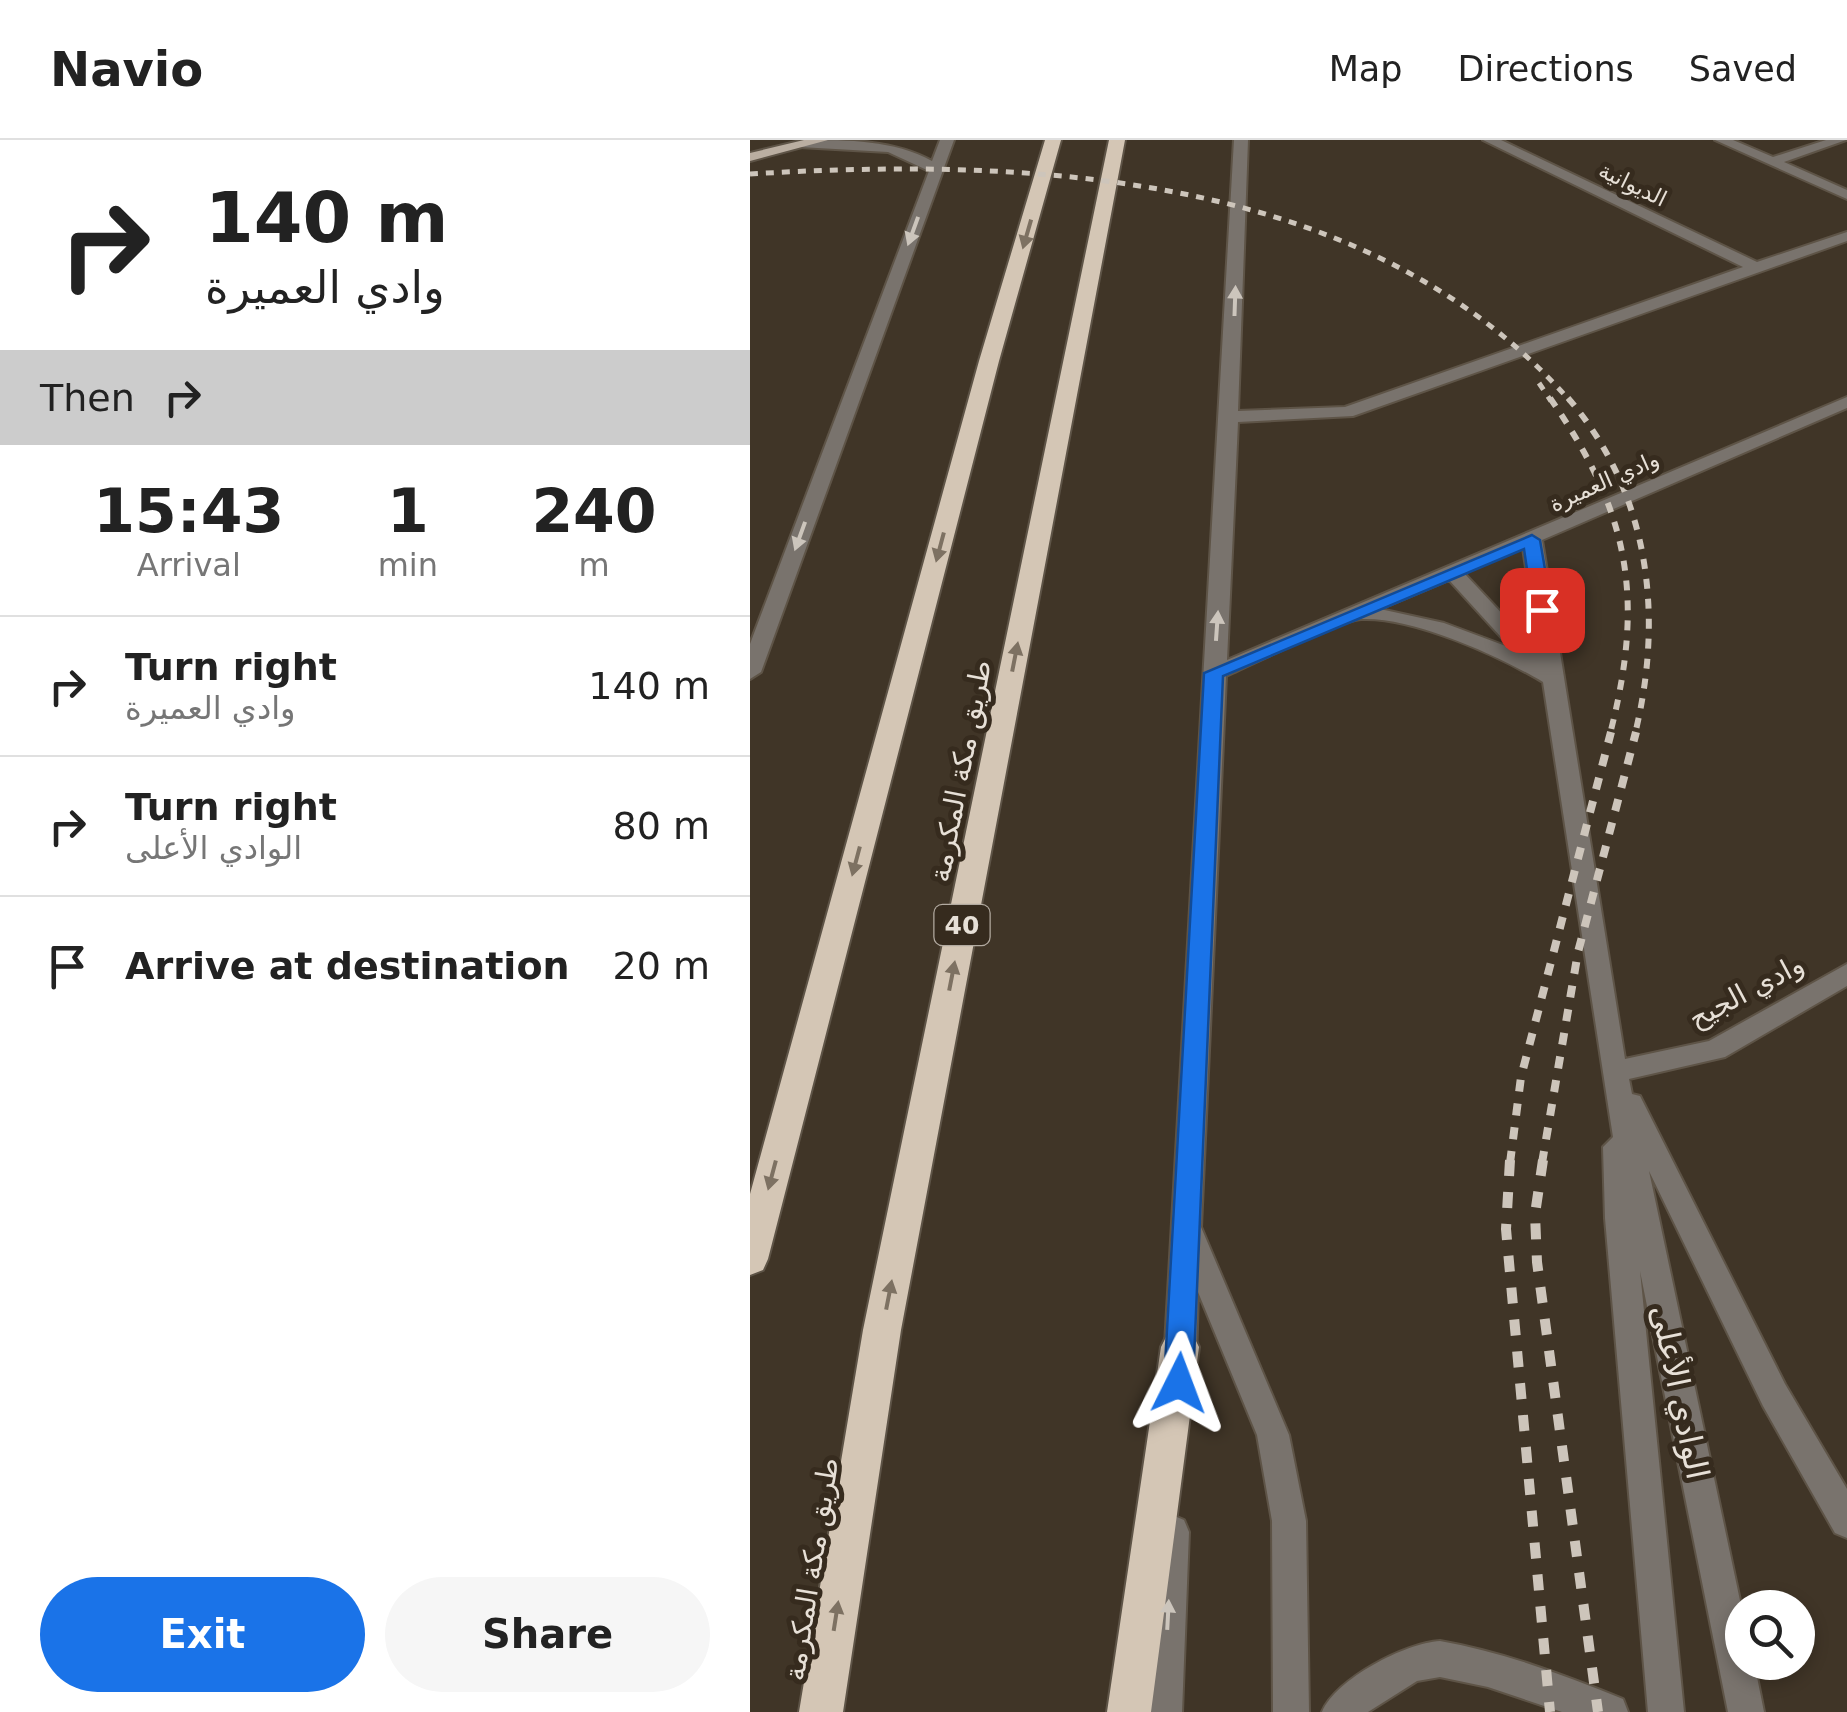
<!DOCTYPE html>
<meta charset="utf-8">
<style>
body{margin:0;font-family:"DejaVu Sans",Cairo,sans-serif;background:#f6f6f6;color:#222;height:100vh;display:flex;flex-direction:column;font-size:38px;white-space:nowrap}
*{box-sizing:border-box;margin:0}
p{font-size:32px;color:#767676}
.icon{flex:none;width:55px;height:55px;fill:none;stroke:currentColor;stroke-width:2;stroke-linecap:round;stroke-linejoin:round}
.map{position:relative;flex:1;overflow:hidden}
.panel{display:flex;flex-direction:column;background:#fff;width:750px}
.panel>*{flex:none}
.banner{background:#fff;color:#222;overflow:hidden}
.controls{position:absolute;left:975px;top:1450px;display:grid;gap:20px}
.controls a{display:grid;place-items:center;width:90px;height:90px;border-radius:50%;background:#fff;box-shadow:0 5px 15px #0003;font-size:50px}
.pin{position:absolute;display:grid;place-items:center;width:85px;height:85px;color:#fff;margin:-42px;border-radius:20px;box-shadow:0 5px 15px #0006}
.me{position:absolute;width:110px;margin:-55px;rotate:3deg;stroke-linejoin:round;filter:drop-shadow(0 0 8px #0008)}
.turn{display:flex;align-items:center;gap:35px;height:210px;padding:0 40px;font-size:45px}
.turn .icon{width:130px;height:130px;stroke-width:2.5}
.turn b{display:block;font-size:70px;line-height:85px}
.then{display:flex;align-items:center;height:95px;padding:0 40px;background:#0003;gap:20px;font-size:38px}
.eta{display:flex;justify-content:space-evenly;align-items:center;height:170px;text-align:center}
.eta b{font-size:60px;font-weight:600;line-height:70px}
.action{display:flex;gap:20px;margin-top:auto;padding:20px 40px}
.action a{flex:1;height:115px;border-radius:60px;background:#1a73e8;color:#fff;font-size:40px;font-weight:600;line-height:115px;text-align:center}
.action a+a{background:#f6f6f6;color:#222}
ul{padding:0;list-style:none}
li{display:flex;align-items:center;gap:30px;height:140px;padding:0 40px;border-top:2px solid #e0e0e0}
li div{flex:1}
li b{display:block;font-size:38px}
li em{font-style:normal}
header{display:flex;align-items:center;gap:60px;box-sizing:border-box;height:140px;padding:0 50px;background:#fff;border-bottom:2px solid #e0e0e0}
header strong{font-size:48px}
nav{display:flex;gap:55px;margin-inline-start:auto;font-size:35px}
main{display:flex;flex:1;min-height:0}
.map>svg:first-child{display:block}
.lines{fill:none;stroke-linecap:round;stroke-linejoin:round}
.minor-casing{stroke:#5e5447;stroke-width:4}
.major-casing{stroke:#5e5447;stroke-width:4}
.highway-casing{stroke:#5e5447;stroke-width:4}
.minor{fill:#79736d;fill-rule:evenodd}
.major{fill:#baaea1;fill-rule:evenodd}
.highway{fill:#d4c6b5;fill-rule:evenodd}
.rail-far3{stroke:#cdc5bb;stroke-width:5;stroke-dasharray:8 8;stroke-linecap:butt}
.rail-far2{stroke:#cdc5bb;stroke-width:6;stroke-dasharray:10 10;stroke-linecap:butt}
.rail-far1{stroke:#cdc5bb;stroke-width:8;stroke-dasharray:12 12;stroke-linecap:butt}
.rail{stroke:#cdc5bb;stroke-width:10;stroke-dasharray:16 16;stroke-linecap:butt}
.oneway{fill:#ccc5bc}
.oneway2{fill:#7d7162}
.route{fill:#1a73e8;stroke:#114b97;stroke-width:2.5}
.labels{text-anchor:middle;stroke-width:10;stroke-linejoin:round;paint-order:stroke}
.far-street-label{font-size:22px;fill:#e7e0d7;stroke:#362b1e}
.shield{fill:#362b1e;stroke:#b2aaa0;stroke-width:2.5}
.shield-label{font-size:25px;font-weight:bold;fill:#e7e0d7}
.street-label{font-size:28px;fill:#e7e0d7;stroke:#362b1e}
.near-street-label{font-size:32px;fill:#e7e0d7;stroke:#362b1e}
</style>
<header>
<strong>Navio</strong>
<nav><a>Map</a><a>Directions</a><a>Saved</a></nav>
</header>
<main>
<section class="panel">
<div class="banner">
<div class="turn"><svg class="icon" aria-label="right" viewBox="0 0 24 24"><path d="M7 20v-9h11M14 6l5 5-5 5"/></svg><div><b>140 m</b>وادي العميرة</div></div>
<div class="then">Then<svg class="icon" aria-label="right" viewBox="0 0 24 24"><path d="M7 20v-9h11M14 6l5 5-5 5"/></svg></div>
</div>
<div class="eta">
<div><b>15:43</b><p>Arrival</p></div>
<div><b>1</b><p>min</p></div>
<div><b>240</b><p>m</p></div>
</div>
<ul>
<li><svg class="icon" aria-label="right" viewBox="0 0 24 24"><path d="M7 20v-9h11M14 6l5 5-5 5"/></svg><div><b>Turn right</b><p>وادي العميرة</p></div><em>140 m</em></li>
<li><svg class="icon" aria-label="right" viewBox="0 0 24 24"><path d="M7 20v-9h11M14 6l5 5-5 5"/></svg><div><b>Turn right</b><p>الوادي الأعلى</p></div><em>80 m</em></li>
<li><svg class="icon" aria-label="arrive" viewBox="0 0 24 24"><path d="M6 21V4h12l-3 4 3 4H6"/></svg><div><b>Arrive at destination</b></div><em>20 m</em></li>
</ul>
<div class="action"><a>Exit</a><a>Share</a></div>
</section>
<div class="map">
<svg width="1097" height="1572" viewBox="0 0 1097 1572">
<rect width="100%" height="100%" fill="#403527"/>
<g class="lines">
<g class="minor-casing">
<path id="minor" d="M55,0C98,0 144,0 182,21L190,0H204L11,532L0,539V504L179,31L138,12L50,7L48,4Z
M484,0H498L488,271L595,267L993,127L733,0H751L1007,122L1097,92V101L603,276L488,282L477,520L1097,257V268L792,400L875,919L959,901L1097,824V846L975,917L879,939L882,954L890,956L1035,1244L1097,1349V1398L1085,1393L1013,1266L899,1031L992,1470V1522H1004L1014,1572H978L890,1131L934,1572H898L855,1078L853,1007L863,997L793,542C749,516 664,477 612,479C592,479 501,525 476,536L451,1087L539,1295L556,1381L559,1572H523L522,1381L507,1295L448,1152L446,1222L441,1232L430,1236L419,1232L414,1222ZM773,408L789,513L714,433ZM699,440L761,508L694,483L630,469Z
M965,0H983L1023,17L1076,0H1096L1034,22L1097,50V59Z
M422,1375L434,1380L439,1392L432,1572H396L405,1392L410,1380Z
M690,1501C753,1512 814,1535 873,1559L878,1572H812L738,1547L690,1537L667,1541L618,1572H572C586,1539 655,1503 690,1501Z"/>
</g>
<g class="major-casing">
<path id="major" d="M54,0H78L0,21V13Z"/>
</g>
<g class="highway-casing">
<path id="highway" d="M295,0H311L249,221L18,1119L13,1130L0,1135V1054L229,221Z
M359,0H375L151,1190L93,1572H49L113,1190Z
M430,1190L443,1195L449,1207L401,1572H357L411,1207L417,1195Z"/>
</g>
<use href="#minor" class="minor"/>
<use href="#major" class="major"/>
<use href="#highway" class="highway"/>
<path class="rail-far3" d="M0,34C281,17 620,32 820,261
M789,243L801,261"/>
<path class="rail-far2" d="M800,258C880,373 895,458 860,594
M818,258C900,353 914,476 885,594"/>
<path class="rail-far1" d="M760,1023L771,937L861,592
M792,1023L828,812L886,592"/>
<path class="rail" d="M760,1020L756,1089L800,1572
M793,1020L785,1074L787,1122L848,1572"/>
</g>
<defs><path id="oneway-solid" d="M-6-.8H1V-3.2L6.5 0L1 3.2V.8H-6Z" transform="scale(2.5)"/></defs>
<g class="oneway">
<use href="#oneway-solid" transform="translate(163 91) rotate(110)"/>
<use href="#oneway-solid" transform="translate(485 161) rotate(-88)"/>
<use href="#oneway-solid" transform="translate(50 396) rotate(110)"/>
<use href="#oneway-solid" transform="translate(467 486) rotate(-86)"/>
<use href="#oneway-solid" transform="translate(418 1475) rotate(-87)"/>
</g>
<g class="oneway2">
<use href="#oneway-solid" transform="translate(277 94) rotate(106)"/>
<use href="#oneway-solid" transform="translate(190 407) rotate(105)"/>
<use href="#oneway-solid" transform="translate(265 517) rotate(-79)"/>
<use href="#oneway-solid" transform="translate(106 721) rotate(105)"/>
<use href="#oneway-solid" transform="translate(202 836) rotate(-79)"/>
<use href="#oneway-solid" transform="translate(22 1035) rotate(105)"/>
<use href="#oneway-solid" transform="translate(139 1155) rotate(-79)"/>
<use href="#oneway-solid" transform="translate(86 1476) rotate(-81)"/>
</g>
<path class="route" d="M782,395L790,400L802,470L799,473H786L783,470L774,409L473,536L443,1243L439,1253L429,1257L419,1253L414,1243L454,533Z"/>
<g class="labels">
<g class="far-street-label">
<text transform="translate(883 44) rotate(26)" y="8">الديوانية</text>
<text transform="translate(854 341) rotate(-24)" y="8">وادي العميرة</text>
</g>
<rect class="shield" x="184.5" y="765" width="55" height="40" rx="8"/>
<g class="shield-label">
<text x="212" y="794">40</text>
</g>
<g class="street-label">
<text transform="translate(210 631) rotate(-79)" y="10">طريق مكة المكرمة</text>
<text transform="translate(996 851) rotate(-28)" y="10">وادي الجيح</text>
<text transform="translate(61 1429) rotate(-81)" y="10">طريق مكة المكرمة</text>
</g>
<g class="near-street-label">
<text transform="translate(930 1252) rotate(78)" y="11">الوادي الأعلى</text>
</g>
</g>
</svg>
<div class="controls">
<a><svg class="icon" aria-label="search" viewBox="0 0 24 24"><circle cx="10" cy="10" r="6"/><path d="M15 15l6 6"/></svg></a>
</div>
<div class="pin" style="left:792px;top:470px;background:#d93025"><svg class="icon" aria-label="arrive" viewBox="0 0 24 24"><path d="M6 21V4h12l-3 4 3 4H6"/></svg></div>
<svg class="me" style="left:429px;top:1243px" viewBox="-20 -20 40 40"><path d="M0-17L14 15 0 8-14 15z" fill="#1a73e8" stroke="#fff" stroke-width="4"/></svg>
</div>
</main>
